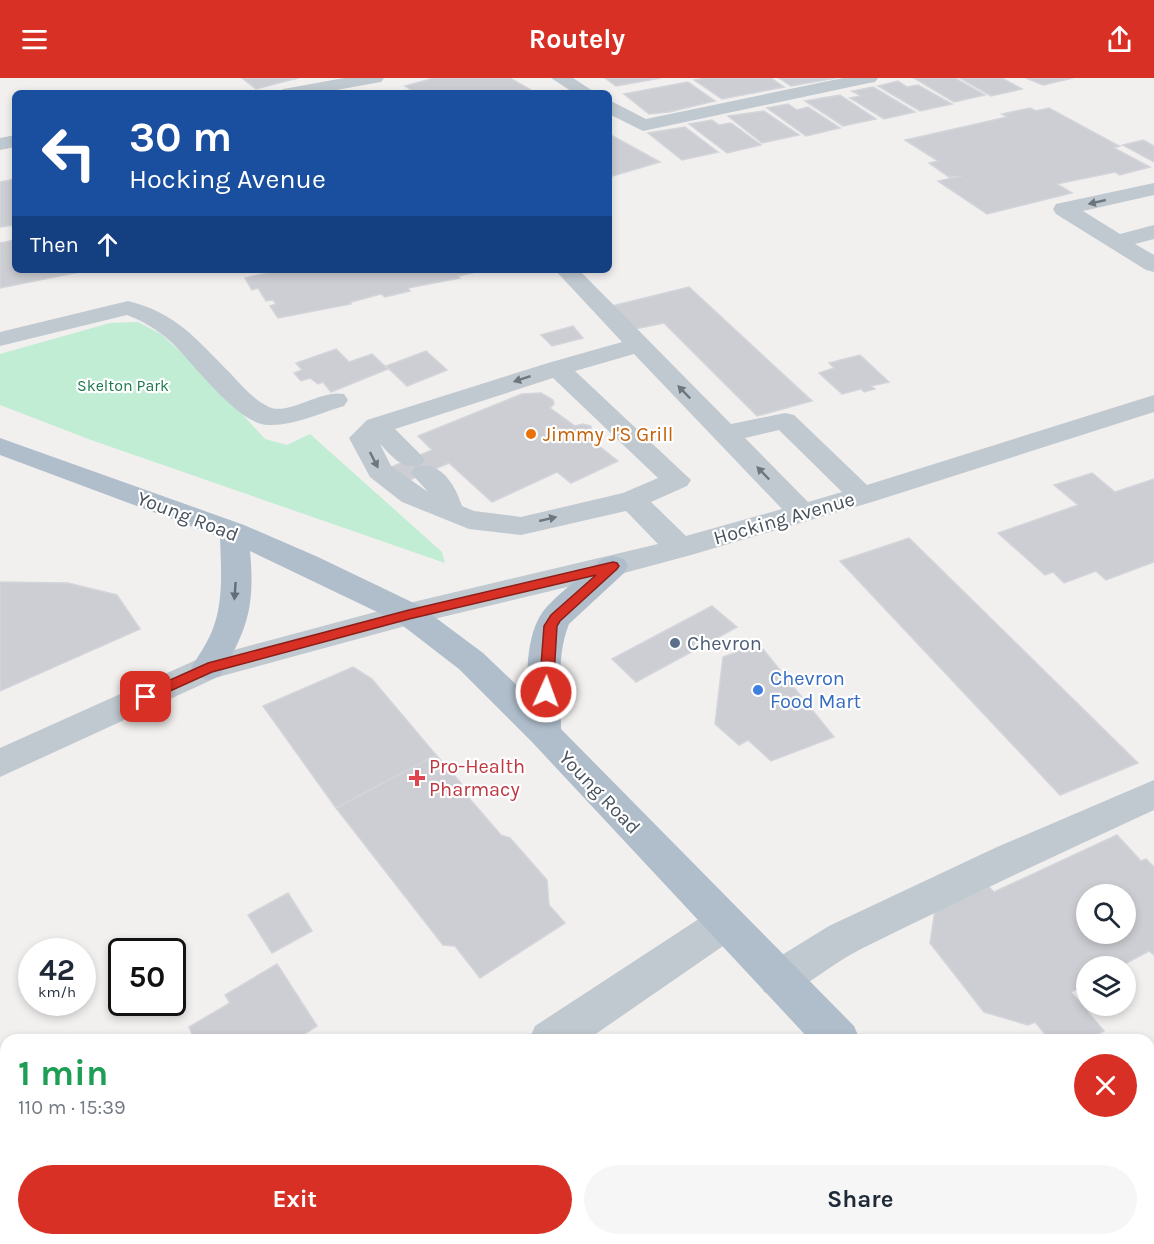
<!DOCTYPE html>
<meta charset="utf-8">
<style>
body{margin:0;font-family:Karla,sans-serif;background:#f6f6f7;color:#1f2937;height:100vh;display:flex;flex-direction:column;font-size:22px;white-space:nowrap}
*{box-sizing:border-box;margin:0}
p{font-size:20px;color:#747a83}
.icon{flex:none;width:33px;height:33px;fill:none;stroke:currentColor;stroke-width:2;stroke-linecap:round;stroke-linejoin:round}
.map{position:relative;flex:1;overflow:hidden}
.panel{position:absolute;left:0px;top:956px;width:1155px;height:212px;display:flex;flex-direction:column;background:#fff;border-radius:18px 18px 0 0;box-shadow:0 3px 9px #0003}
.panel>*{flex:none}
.top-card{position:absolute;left:12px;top:12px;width:600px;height:183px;border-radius:9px;box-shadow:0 3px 9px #0003;background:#1a4fa0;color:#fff;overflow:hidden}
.tools{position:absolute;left:1076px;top:806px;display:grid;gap:12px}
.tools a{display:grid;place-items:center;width:60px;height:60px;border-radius:50%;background:#fff;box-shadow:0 3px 9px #0003;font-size:30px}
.speed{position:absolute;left:18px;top:860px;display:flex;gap:12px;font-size:30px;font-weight:700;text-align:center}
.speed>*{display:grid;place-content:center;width:78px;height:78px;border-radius:50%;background:#fff;box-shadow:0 3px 9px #0003;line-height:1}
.speed small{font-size:15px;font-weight:400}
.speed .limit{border:3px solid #111;border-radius:9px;background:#fff;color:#111}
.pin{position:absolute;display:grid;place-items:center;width:51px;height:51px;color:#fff;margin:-26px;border-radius:12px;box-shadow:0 3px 9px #0006}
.me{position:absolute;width:66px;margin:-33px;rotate:2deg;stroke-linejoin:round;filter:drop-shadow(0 0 4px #0008)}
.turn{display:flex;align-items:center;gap:21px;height:126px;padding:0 18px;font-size:27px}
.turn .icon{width:78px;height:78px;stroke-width:2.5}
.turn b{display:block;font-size:42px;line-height:51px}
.then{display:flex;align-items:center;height:57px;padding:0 18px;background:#0003;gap:12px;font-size:22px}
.round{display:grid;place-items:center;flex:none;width:63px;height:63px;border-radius:32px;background:#f6f6f7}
.summary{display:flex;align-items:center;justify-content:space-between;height:102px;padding:0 18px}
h1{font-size:36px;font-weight:700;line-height:45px;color:#1e9e55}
.primary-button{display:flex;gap:12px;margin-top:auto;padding:12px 18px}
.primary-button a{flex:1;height:69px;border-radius:36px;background:#d93025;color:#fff;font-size:24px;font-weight:700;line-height:69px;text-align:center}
.primary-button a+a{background:#f6f6f7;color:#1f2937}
header{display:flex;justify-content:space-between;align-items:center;height:78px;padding:0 18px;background:#d93025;color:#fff;font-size:27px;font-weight:700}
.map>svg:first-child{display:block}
.green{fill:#c0edd3}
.building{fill:#ccced3;stroke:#d3d5da;stroke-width:1.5;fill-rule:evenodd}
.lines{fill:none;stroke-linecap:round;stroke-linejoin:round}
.minor{fill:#c0c9d0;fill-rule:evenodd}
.major{fill:#b0becc;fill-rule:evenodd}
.oneway{fill:#6c767f}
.oneway2{fill:#626d78}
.route{fill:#d93025;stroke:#8d1f18;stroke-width:1.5}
.food-dot{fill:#e8710a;stroke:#fff;stroke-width:2}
.service-dot{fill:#5c6f8a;stroke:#fff;stroke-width:2}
.shop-dot{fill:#3f7fe0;stroke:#fff;stroke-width:2}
.health-dot{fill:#e0444e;stroke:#fff;stroke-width:2}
.labels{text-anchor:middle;stroke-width:4.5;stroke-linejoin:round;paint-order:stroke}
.far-park-label{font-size:16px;fill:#1c794e;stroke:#fff}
.food-label{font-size:20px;fill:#c56008;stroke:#fff;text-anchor:start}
.street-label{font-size:20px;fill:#48525c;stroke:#fff}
.service-label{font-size:20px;fill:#4e5e75;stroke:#fff;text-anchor:start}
.shop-label{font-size:20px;fill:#366cbe;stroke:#fff;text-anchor:start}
.health-label{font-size:20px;fill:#be3a42;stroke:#fff;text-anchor:start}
</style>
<header><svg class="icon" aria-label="menu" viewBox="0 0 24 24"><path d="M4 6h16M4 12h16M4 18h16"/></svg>Routely<svg class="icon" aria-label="share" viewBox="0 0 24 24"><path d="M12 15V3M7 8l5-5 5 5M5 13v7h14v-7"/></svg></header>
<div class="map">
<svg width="1154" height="1166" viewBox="0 0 1154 1166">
<rect width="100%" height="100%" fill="#f2efef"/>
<path class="green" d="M138,244L161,256L213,304L265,361L287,367L310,356L442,474L445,485L91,362L0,327V276L110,245Z"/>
<path class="building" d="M242,0H298L256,11Z
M434,0H510L536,15H408L411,12L405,8Z
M605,0H661L616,8Z
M707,0H771L784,9L722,21L694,2Z
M779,0H836L791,8Z
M914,0H955L985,17L954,24Z
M960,0H1002L1022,11L991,18Z
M1026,0H1073L1043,7Z
M898,3L907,9L918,7L952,26L920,33L878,8Z
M688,4L715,23L669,34L649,36L624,16Z
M873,9L915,34L884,41L850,20L861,18L852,13Z
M840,17L876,41L843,48L805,23Z
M788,26L797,32L808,29L840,50L806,58L767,30Z
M1030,30L1036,33L1049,30L1117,67L1120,68L1114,70L1150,89L1120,97L1115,94L1057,106L1072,115L987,136L938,103L962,98L949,99L929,85L938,83L905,62L1007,39L1002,36Z
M764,33L799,57L762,65L728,38Z
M712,42L719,47L731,45L761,67L727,75L689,46Z
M685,49L718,74L682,82L648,55Z
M609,56L660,84L609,99Z
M1143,62L1154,68V84L1123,67Z
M15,101L14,147L0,149V104Z
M15,162V192H89L0,210V165Z
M282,192H485L458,198L460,200L408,210L410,213L385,219L381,216L351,224V226L278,240L270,228L276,226L273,222L266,223L258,210L252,212L245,200Z
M689,209L812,323L757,338L664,245L630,252L608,229Z
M573,248L583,260L552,268L541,257Z
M336,271L349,284L372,276L388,291L331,314L323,304L318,306L310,300L301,303L294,295L302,292L296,285Z
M426,273L447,292L407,308L386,288Z
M860,277L889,304L871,308L875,311L864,314L861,311L842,316L819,295L834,290L829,285Z
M541,315L553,322L554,326L550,330L575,348L583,346L591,348V353L585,357L618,383L571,405L557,394L492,424L449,385L400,406L384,392L432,372L418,358L522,316Z
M1092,395L1115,414L1154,401V484L1106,502L1096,493L1064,505L1053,494L1045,497L998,455L1078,427L1054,407Z
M909,460L1138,685L1060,717L840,483Z
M0,504L68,505L117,517L140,551L0,613Z
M712,528L737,549L636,604L612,581Z
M748,570L751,574L763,571L834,659L771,683L748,662L739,667L715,646L723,579Z
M353,589L372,601L436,677L336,730L263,628Z
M436,677L461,705L462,712L501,757L510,760L547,802L549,827L565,845L480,900L455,868L443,867L336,730Z
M1117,757L1141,783L1146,781L1154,789V877L1149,873L1121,888H1086V906L1071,914L1104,953L1087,962H1050L1035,944L1028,947L984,934L930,865L935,832L989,809L994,814ZM1086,816H1125V855H1086Z
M288,815L312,853L272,875L248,837Z
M277,886L317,948L295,962H195L189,949L230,925L225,917Z"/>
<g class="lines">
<path class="minor" d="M344,0H384L381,4L375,5L320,15H280L283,11L289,10Z
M551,0H573L596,15H574Z
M843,0H878L875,4L869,5L643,53L609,36V22L646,41Z
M15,57V69L0,72V60Z
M1154,105V117L1083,133L1120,156L1154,147V161L1135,166L1154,177V194L1146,192L1056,136L1053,131L1056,126Z
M555,192H579L731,346L785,335L794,337L867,407L1154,317V334L872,424L691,477L613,498L409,547L218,599L0,699V670L196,582L409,525L658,466L626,433L521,457L469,451L402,424L370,399L349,360L367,342L548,285L622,264ZM634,276L782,431L686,458L651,424L687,408L691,402L575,293ZM553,300L658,400L623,415L521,439L474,433L462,428C455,407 441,382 415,389L411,395L428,414L391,388L380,366C393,379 401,392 421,387L425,381L395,351ZM779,352L842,414L808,424L745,360Z
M128,223C177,235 197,262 231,296C243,309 253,321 269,329C288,338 321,311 344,316L348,322L344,328C320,335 294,348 268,347C237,346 193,284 170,263C158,252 143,243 127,237L0,268V254Z
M1154,702V732C1056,777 958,823 861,871C832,885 809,908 779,920L764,914L758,901L764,888L829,848L997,769Z
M725,828L739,833L745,845L739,857L587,962H529L535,948L711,833Z
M1154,967V1010L1149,1012V969Z
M221,1161H275L273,1166H219Z"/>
<path class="major" d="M0,360L244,447L318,479L420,528L483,575L527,617C527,591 527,557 542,535C554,518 586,495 602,481L613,478L624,481L628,488L624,495L569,546C556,578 561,617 561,651L854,948L860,962H810L532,664L459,591L398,544L250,473C255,528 248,551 220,598L208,602L196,598L191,590C198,578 207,566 212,553C224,524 221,490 220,459L0,377Z
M1010,1161H1061L1063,1166H1012Z"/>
</g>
<defs><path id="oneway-solid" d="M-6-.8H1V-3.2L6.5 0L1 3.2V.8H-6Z" transform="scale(1.5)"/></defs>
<g class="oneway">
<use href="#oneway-solid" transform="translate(1097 124) rotate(167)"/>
<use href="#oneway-solid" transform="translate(522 301) rotate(162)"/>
<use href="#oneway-solid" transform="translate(684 314) rotate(-134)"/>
<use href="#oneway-solid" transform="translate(374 382) rotate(63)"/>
<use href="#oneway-solid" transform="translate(763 395) rotate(-134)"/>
<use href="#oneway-solid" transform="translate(548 441) rotate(-13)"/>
</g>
<use class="oneway2" href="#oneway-solid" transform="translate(235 513) rotate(94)"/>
<path class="route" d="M613,484L617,485L619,488L617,491L560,543L557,548L553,614L546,619L539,614L544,548L551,537L596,497L409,541L212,594L146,624L139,619L141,615L208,585L409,532Z"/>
<circle class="food-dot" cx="531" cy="356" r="6"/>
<circle class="service-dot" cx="675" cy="565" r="6"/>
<circle class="shop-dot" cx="758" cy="612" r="6"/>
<path class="health-dot" d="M414 691h6v6h6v6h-6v6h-6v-6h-6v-6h6z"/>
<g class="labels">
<g class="far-park-label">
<text x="123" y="313">Skelton Park</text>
</g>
<g class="food-label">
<text x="543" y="363">Jimmy J'S Grill</text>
</g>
<g class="street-label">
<text transform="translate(188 438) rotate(21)" y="7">Young Road</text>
<text transform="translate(784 440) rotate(-16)" y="7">Hocking Avenue</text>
<text transform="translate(600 714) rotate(46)" y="7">Young Road</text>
</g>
<g class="service-label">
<text x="687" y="572">Chevron</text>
</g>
<g class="shop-label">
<text x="770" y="607">Chevron<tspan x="770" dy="23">Food Mart</tspan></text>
</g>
<g class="health-label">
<text x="429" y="695">Pro-Health<tspan x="429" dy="23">Pharmacy</tspan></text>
</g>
</g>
</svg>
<div class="tools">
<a><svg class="icon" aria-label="search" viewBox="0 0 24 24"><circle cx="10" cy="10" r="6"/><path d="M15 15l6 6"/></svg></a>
<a><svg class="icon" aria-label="layers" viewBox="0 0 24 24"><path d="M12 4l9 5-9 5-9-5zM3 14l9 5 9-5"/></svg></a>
</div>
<div class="speed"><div>42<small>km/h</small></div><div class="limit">50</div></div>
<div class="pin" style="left:146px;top:619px;background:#d93025"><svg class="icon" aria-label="arrive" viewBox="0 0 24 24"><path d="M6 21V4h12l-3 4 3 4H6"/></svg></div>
<svg class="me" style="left:546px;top:614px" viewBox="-20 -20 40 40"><circle r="17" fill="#d93025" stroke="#fff" stroke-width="3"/><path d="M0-11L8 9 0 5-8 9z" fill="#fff"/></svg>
<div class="top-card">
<div class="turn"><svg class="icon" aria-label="left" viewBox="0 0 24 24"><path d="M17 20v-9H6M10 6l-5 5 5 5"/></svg><div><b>30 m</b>Hocking Avenue</div></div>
<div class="then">Then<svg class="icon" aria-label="ahead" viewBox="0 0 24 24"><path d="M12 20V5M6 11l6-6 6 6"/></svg></div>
</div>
<section class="panel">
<div class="summary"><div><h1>1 min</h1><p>110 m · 15:39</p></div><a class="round" style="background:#d93025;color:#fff"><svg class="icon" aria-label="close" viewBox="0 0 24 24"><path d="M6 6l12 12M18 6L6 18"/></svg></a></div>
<div class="primary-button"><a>Exit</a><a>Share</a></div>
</section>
</div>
